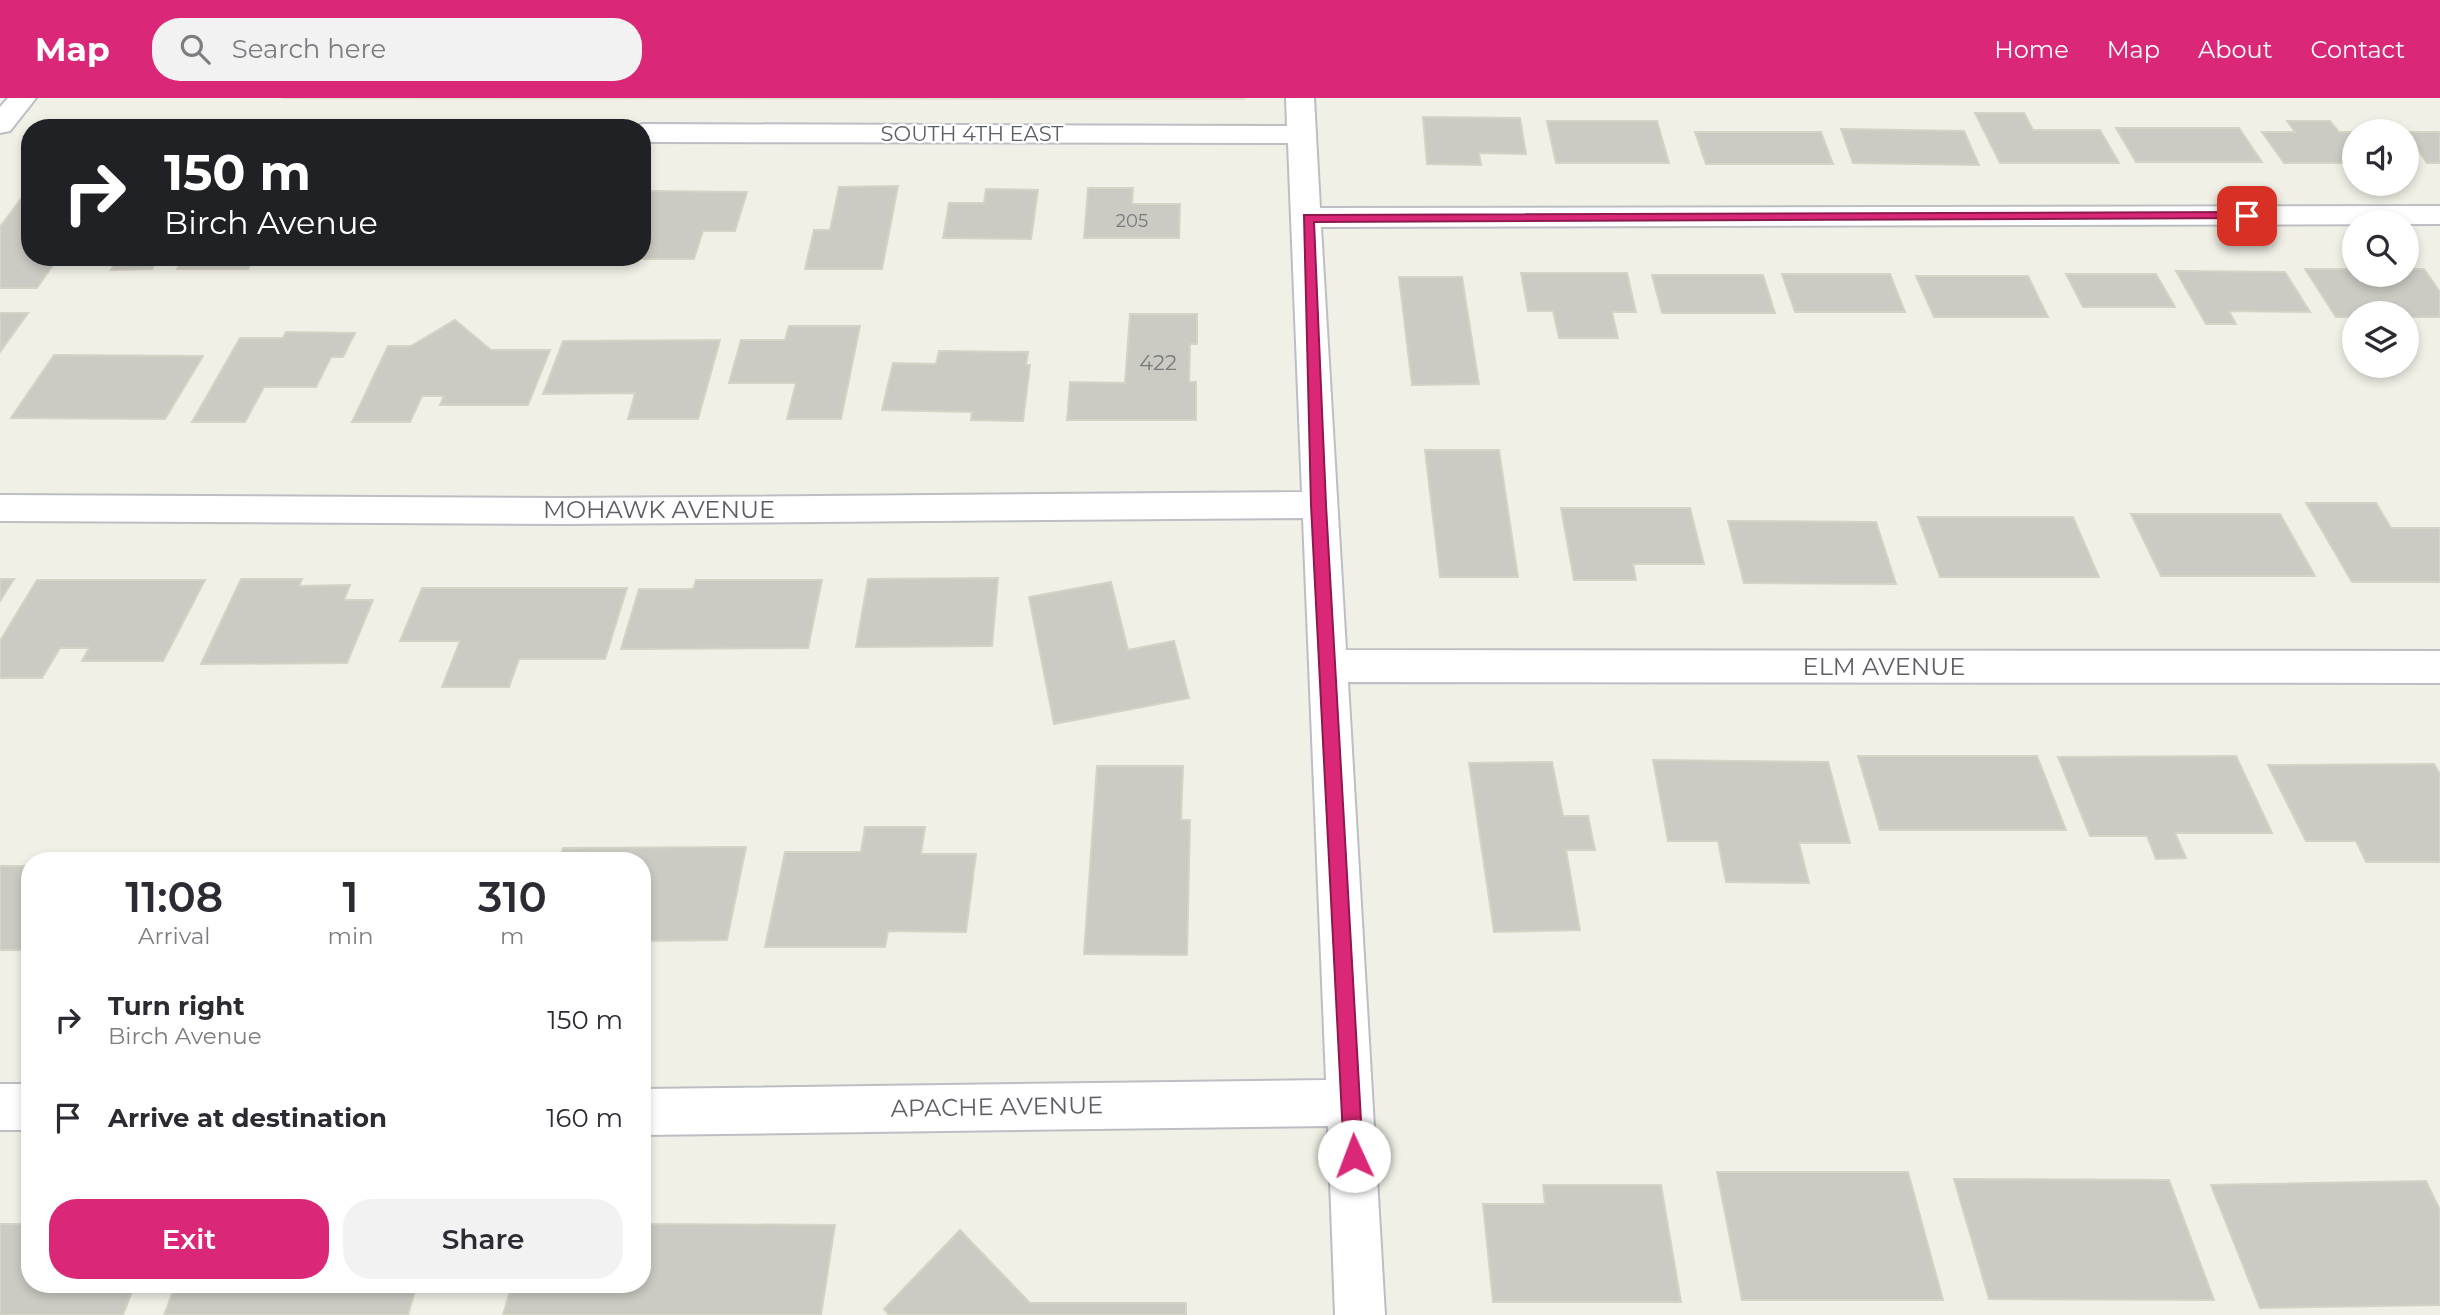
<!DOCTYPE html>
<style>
body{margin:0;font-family:Montserrat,sans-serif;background:#f2f2f3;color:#2b2b33;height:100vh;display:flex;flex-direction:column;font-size:26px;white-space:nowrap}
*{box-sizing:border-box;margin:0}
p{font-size:23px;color:#7c7c81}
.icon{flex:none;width:38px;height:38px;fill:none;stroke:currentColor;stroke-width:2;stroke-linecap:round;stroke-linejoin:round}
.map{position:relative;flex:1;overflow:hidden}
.panel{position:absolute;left:21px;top:754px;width:630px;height:441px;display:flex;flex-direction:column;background:#fff;border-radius:28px;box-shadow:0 4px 10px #0003}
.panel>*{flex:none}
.banner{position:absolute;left:21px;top:21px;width:630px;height:147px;border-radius:28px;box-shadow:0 4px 10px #0003;background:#202124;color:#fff;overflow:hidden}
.tools{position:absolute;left:2342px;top:21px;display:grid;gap:14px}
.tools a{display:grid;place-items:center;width:77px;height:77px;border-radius:50%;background:#fff;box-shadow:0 4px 10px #0003;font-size:35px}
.pin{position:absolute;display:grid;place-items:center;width:60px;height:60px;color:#fff;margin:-30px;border-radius:14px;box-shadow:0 4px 10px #0006}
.me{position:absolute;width:77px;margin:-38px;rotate:358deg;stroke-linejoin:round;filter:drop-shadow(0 0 5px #0008)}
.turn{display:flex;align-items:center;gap:24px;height:147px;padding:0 28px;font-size:32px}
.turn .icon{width:91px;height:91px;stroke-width:2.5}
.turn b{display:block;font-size:49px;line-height:60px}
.eta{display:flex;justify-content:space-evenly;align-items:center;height:119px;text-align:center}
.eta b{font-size:42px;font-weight:600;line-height:49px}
.button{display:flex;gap:14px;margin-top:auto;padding:14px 28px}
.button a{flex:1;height:80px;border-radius:28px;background:#db2777;color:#fff;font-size:28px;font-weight:600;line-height:80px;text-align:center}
.button a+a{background:#f2f2f3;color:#2b2b33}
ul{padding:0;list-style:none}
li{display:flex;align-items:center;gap:21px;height:98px;padding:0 28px}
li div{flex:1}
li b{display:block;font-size:26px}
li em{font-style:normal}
header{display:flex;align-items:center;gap:42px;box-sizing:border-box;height:98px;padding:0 35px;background:#db2777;color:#fff}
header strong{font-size:33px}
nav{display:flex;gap:38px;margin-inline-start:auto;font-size:24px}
.search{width:490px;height:63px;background:#f2f2f3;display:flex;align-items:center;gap:18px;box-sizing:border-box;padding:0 24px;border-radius:28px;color:#7c7c81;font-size:26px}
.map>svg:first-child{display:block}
.education{fill:#e0dfd4}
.building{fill:#cbcac3;stroke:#d5d3c4;stroke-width:2}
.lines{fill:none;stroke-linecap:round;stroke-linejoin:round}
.minor-casing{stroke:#bdbec4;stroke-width:4}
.minor{fill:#fff;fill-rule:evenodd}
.route{fill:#db2777;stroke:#8e194d;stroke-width:2}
.labels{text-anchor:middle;stroke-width:5;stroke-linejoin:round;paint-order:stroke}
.far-number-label{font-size:18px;fill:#787a7d}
.far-street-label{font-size:21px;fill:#5d5f66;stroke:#fff}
.number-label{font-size:21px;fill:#787a7d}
.street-label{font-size:24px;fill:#5d5f66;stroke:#fff}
</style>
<header>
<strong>Map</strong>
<div class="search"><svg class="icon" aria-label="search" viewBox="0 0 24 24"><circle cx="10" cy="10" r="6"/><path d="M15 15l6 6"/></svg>Search here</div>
<nav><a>Home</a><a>Map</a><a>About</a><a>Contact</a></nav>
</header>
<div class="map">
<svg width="2440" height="1217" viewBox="0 0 2440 1217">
<rect width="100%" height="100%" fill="#f0f0e6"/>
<path class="education" d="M282,0H1245V2L281,1Z"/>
<path class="building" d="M1975,15H2024L2033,32H2100L2119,65H2000Z
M1423,19L1520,20L1526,56L1479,55L1481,67L1427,66Z
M1547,23H1657L1669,65H1556Z
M2287,23H2330L2339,34H2354V65H2284L2262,34H2295Z
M2116,30H2239L2262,64H2136Z
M1841,31L1964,33L1979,67L1853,65Z
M1695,34H1821L1833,66H1706Z
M2406,34H2440V65H2427Z
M898,88L882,171H805L814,132H830L839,89Z
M1088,90H1133L1132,106H1180L1179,140H1084Z
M986,91L1038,92L1031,141L943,140L949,105H984Z
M642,93L747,94L735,133H703L694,161H631L642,159Z
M26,94H30V159H72L70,163H56L37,190H0V129Z
M119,159H160L152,171L111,172Z
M184,159H255L248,171H177Z
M2305,171H2354V177H2406V171H2424L2440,194V219H2406V215H2354V219H2336Z
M2176,173L2285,174L2310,214L2229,213L2236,226H2206Z
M1521,175H1627L1636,214H1612L1618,240H1559L1553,213H1528Z
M1782,176H1890L1905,214H1795Z
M2066,176H2156L2175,209H2083Z
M1652,177H1763L1775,215H1662Z
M1916,178H2028L2048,219H1934Z
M1399,179H1462L1479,286L1412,287Z
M0,215H28L0,254Z
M1130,216H1197V246H1190L1189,284H1196V322H1067L1070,284L1125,285Z
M455,222L491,252H550L528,307H440L444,298H422L410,324H352L388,248H411Z
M789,228H860L841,321H787L796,285H729L741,242H785Z
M286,234L355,235L343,259H331L316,289H264L245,324H192L240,240H283Z
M720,242L698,321H628L635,295L543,296L563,243Z
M939,253L1028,254L1026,267H1030L1023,323L971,322L972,314L882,312L893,265L936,266Z
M54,257L203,258L165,321L11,320Z
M1425,352H1499L1518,479H1440Z
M2306,405H2376L2391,430H2440V484H2352Z
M1561,410H1690L1704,466H1633L1636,482H1574Z
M2131,416H2280L2315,478H2161Z
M1918,419H2073L2099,479H1940Z
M1728,423L1876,424L1896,486L1744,485Z
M998,480L992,548L856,549L868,481Z
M0,481H14L0,503Z
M241,481H302L299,488L350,487L344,502H373L347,565L201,566Z
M37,482H205L163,563H82L89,550H60L42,580H0V543Z
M696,482H822L808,550L621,551L639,491H693Z
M1111,484L1128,552L1174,543L1189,600L1054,626L1029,499Z
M422,490H627L605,561H519L509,589H442L460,543H400Z
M1858,658H2037L2066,732H1880Z
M2236,658L2272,735H2175L2186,760L2156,761L2147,738H2090L2058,659Z
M1653,662L1828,664L1850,745H1799L1809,785L1726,784L1718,743H1668Z
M1552,664L1563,718H1588L1595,752H1566L1580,832L1494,834L1469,665Z
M2434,666L2440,676V764H2366L2356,743H2306L2268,667Z
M1097,668H1183L1181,722H1190L1187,857L1084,856Z
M865,729H925L921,756H976L966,834L888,833L885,849H765L785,754H861Z
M746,749L727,842L642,843V763H559L563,750Z
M0,768H30V843L25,852H0Z
M1717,1074H1908L1943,1202H1742Z
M1954,1081L2169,1082L2214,1202L1989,1201Z
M2426,1083L2440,1112V1207L2260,1210L2211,1087Z
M1543,1087H1661L1681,1204H1493L1483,1106H1545Z
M0,1126H30V1186H135L123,1217H0Z
M642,1126L835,1127L821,1217H503L512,1186H642Z
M960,1132L1030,1205H1186V1217H889L884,1211Z
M176,1186H417L408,1217H164Z"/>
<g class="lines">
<g class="minor-casing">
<path id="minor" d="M8,0H36L10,33L0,35V9Z
M1286,0H1314L1320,110L2440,108V126L1321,129L1346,552L2440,553V585L1348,584L1385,1217H1335L1328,1028L642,1037V991L1326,982L1303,420L565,426L0,423V397L565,400L1302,394L1288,45L642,44V30H632L642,26L1287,28Z
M0,986H30V1032H0Z"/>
</g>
<use href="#minor" class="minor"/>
</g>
<path class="route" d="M2247,114L2252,115V120L1314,124L1326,407L1363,1058L1361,1065L1354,1068L1347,1065L1344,1058L1311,407L1304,117Z"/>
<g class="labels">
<g class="far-number-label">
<text x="1132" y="129">205</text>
</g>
<g class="far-street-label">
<text x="972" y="43">SOUTH 4TH EAST</text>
</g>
<g class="number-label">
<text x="1158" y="272">422</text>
</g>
<g class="street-label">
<text x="659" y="420">MOHAWK AVENUE</text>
<text x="1884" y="577">ELM AVENUE</text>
<text transform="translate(997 1009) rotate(-1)" y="8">APACHE AVENUE</text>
</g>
</g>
</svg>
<div class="tools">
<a><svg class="icon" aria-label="sound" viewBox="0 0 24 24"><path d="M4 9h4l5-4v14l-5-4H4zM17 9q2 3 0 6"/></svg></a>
<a><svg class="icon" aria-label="search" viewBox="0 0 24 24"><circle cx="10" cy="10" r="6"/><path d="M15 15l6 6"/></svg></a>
<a><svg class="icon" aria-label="layers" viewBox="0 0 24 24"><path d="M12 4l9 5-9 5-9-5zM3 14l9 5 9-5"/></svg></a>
</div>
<div class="pin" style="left:2247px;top:118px;background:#d93025"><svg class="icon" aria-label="arrive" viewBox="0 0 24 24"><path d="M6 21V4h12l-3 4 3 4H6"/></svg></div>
<svg class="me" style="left:1354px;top:1058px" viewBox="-20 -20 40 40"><circle r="19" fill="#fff"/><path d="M0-13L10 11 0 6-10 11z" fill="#db2777"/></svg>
<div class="banner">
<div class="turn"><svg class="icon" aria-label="right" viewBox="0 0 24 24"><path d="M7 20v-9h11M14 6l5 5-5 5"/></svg><div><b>150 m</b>Birch Avenue</div></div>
</div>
<section class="panel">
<div class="eta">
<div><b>11:08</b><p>Arrival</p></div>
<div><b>1</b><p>min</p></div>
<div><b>310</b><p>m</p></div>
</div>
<ul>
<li><svg class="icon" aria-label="right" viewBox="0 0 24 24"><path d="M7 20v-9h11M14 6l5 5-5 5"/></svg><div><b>Turn right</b><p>Birch Avenue</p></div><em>150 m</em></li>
<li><svg class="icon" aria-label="arrive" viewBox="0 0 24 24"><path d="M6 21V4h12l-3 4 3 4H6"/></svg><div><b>Arrive at destination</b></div><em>160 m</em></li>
</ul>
<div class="button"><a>Exit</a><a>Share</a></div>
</section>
</div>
